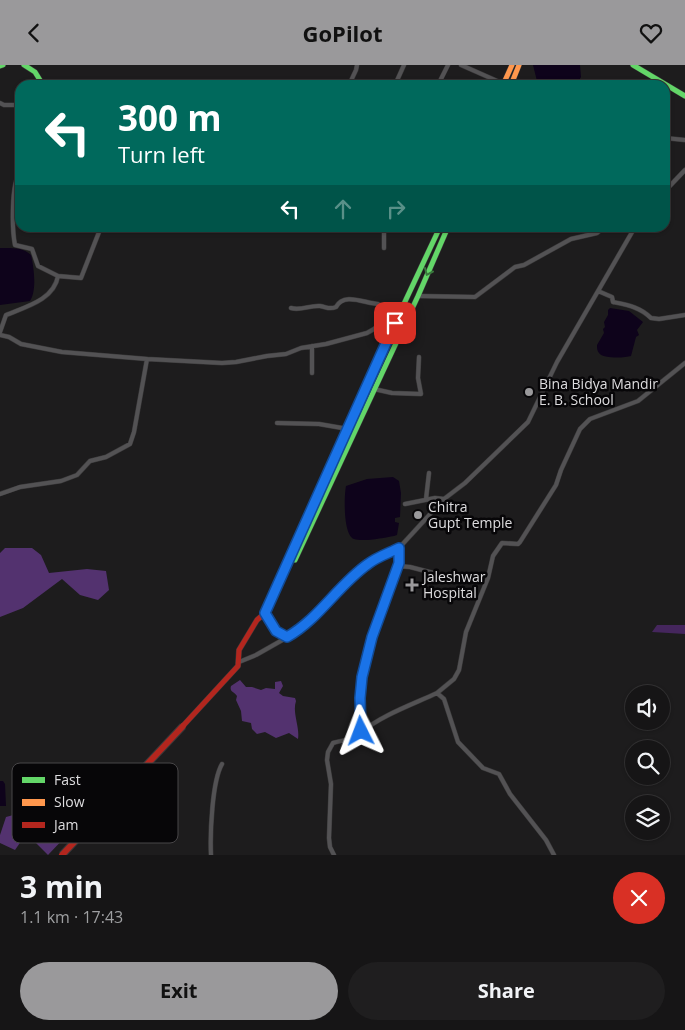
<!DOCTYPE html>
<meta charset="utf-8">
<style>
body{margin:0;font-family:"Open Sans",sans-serif;background:#1f1e1f;color:#f1f3f6;height:100vh;display:flex;flex-direction:column;font-size:19px;white-space:nowrap}
*{box-sizing:border-box;margin:0}
p{font-size:16px;color:#9e9fa1}
.icon{flex:none;width:28px;height:28px;fill:none;stroke:currentColor;stroke-width:2;stroke-linecap:round;stroke-linejoin:round}
.map{position:relative;height:790px;overflow:hidden}
.side{display:flex;flex-direction:column;background:#161516;flex:1}
.side>*{flex:none}
.guide{position:absolute;left:15px;top:15px;width:655px;height:152px;border-radius:15px;box-shadow:0 1px 4px #0004,0 0 0 1px #353435;background:#00695c;color:#fff;overflow:hidden}
.buttons{position:absolute;left:625px;top:620px;display:grid;gap:10px}
.buttons a{display:grid;place-items:center;width:45px;height:45px;border-radius:50%;background:#161516;box-shadow:0 1px 4px #0004,0 0 0 1px #353435;font-size:25px}
.pin{position:absolute;display:grid;place-items:center;width:42px;height:42px;color:#fff;margin:-21px;border-radius:10px;box-shadow:0 2px 8px #0006}
.me{position:absolute;width:55px;margin:-28px;rotate:357deg;stroke-linejoin:round;filter:drop-shadow(0 0 4px #0008)}
.turn{display:flex;align-items:center;gap:18px;height:105px;padding:0 20px;font-size:22px}
.turn .icon{width:65px;height:65px;stroke-width:2.5}
.turn b{display:block;font-size:35px;line-height:42px}
.lanes{display:flex;align-items:center;height:48px;padding:0 20px;background:#0003;justify-content:center;gap:25px;direction:ltr}
.lanes .off{opacity:.35}
.round{display:grid;place-items:center;flex:none;width:52px;height:52px;border-radius:26px;background:#1f1e1f}
.overview{display:flex;align-items:center;justify-content:space-between;height:85px;padding:0 20px}
h1{font-size:30px;font-weight:700;line-height:38px}
.primary-button{display:flex;gap:10px;margin-top:auto;padding:10px 20px}
.primary-button a{flex:1;height:58px;border-radius:30px;background:#9a999b;color:#111;font-size:20px;font-weight:700;line-height:58px;text-align:center}
.primary-button a+a{background:#1f1e1f;color:#f1f3f6}
header{display:flex;justify-content:space-between;align-items:center;height:65px;padding:0 20px;background:#9a999b;color:#111;font-size:22px;font-weight:700}
.map>svg:first-child{display:block}
.green{fill:#45265d}
.forest{fill:#53326f}
.water{fill:#0e031b}
.lines{fill:none;stroke-linecap:round;stroke-linejoin:round}
.street-casing{stroke:#3a393a;stroke-width:5}
.fast-casing{stroke:#3a393a;stroke-width:6}
.slow-casing{stroke:#3a393a;stroke-width:6}
.jam-casing{stroke:#3a393a;stroke-width:6}
.street{stroke:#535254;stroke-width:4}
.fast{stroke:#63d668;stroke-width:5}
.slow{stroke:#ff974d;stroke-width:5}
.jam{stroke:#b3261e;stroke-width:5}
.jam-bridge-casing{stroke:#3a393a;stroke-width:8;stroke-linecap:butt}
.jam-bridge{stroke:#b3261e;stroke-width:6}
.oneway{stroke:#3a783d}
.route-casing{stroke:#114b97;stroke-width:12}
.route{stroke:#1a73e8;stroke-width:9}
.poi-dot{fill:#9a999b;stroke:#070608;stroke-width:2}
.labels{text-anchor:middle;stroke-width:5;stroke-linejoin:round;paint-order:stroke}
.poi-label{font-size:14px;fill:#dedddf;stroke:#070608;text-anchor:start}
.key{fill:#070608;stroke:#484648;stroke-width:1}
.key-label{font-size:14px;fill:#dedddf}
</style>
<header><svg class="icon" aria-label="back" viewBox="0 0 24 24"><path d="M15 5l-7 7 7 7"/></svg>GoPilot<svg class="icon" aria-label="heart" viewBox="0 0 24 24"><path d="M12 20l-8-8c-3-5 5-10 8-4 3-6 11-1 8 4z"/></svg></header>
<div class="map">
<svg width="685" height="790" viewBox="0 0 685 790">
<rect width="100%" height="100%" fill="#1d1c1d"/>
<path class="green" d="M657,560H685V569L652,567Z"/>
<path class="forest" d="M5,483H32L41,490L49,508L87,504L106,506L109,525L98,535L80,530L62,514L23,543L0,552V488Z
M240,615L246,622H252L261,625L266,623L275,624V617L281,616L283,621L279,628L283,631L295,633L296,636C292,648 300,662 298,674L289,668L276,673L265,667L257,669L252,664L251,658L242,656L241,646L236,635L237,631C235,627 229,627 231,621Z
M17,749L59,750L61,764L67,770L48,790L32,774L24,772L15,785L0,778V770L6,752Z"/>
<path class="water" d="M533,0H580L581,12L578,17L545,20L537,16Z
M0,183C11,183 23,182 31,190C34,203 37,225 30,236L0,240Z
M610,243L629,246L643,257L637,265L639,270L636,272L631,291C625,293 603,294 599,288C597,286 597,283 597,280L604,268L603,264L605,262L604,257L608,250V245Z
M393,412L399,416L401,428L400,452L395,453V457L399,458L397,470L394,471C384,473 363,477 354,474C343,470 344,431 346,421L367,414Z
M0,716H3L5,719L6,741H0Z"/>
<g class="lines">
<g class="street-casing">
<path id="street" d="M461,0L504,19
M349,20L356,5L357,0
M395,20L404,0
M438,20L448,0
M0,38L4,40H20
M665,73L685,75
M665,126L685,105
M384,162V183
M58,211L81,213L101,162
M598,226L612,232L613,237C628,240 640,242 651,253L659,254L685,250
M418,231L475,232L515,202L524,200L571,174L597,168L604,162
M291,243C301,246 310,240 320,241C327,242 329,245 336,242C344,227 364,238 378,239L384,255
M0,267L6,250C25,242 54,235 58,211L38,201L32,184L15,180C12,165 11,119 20,107
M0,270L9,272L21,279L62,287L147,294L222,298L236,297L267,291L286,289L301,283L326,279L367,268L374,264L384,255L389,254L395,258
M312,281V308
M374,324L392,328L421,329L418,313L419,292
M277,358L319,359L348,364
M0,429L20,422L61,416L77,410L90,396L106,392L130,379L134,367L147,294
M426,434L429,408
M405,439L435,433L444,434
M398,501L410,502L445,511
M239,597L256,590L293,569L311,555L332,532L369,498L399,483L444,434L465,418L528,357L557,297L635,162
M360,668C382,650 411,640 437,628
M211,790C210,769 212,716 222,699
M334,790L330,782L329,773L331,719L327,695L328,687L333,678C343,675 354,675 361,666L360,633L362,612L372,572L399,498V483
M554,790L546,775L510,729L499,709L483,703L458,677L444,634L437,628L454,614L459,605L466,567L488,513L493,491L502,478L518,479L520,477L556,420L561,405L580,364L590,354L638,336L685,298"/>
</g>
<g class="fast-casing">
<path id="fast" d="M24,0L35,7L43,20
M633,0L685,31
M0,1L3,0
M295,495L418,231L448,162
M274,529L395,258L440,162"/>
</g>
<g class="slow-casing">
<path id="slow" d="M503,20L512,0
M511,20L519,0
M265,548L276,566L287,572"/>
</g>
<g class="jam-casing">
<path id="jam" d="M181,663L238,601L239,585L257,555L265,548L274,529"/>
</g>
<use href="#street" class="street"/>
<use href="#fast" class="fast"/>
<use href="#slow" class="slow"/>
<use href="#jam" class="jam"/>
<g class="jam-bridge-casing">
<path id="jam-bridge" d="M62,790L183,661"/>
</g>
<use href="#jam-bridge" class="jam-bridge"/>
</g>
<defs><path id="oneway-chevron" d="M-2-3.5L2.5 0L-2 3.5" fill="none" stroke-width="1.6" stroke-linecap="round" stroke-linejoin="round" transform="scale(1.25)"/></defs>
<use class="oneway" href="#oneway-chevron" transform="translate(428 207) rotate(114)"/>
<g class="lines">
<g class="route-casing">
<path id="route" d="M361,666L360,633L362,612L372,572L399,498V483C389,488 377,492 368,499C338,520 319,554 287,572L276,566L265,548L395,258"/>
</g>
<use href="#route" class="route"/>
</g>
<g class="poi-dot">
<circle cx="529" cy="327" r="5"/>
<circle cx="418" cy="450" r="5"/>
<path d="M409.5 512.5h5v5h5v5h-5v5h-5v-5h-5v-5h5z"/>
</g>
<g class="labels">
<g class="poi-label">
<text x="539" y="324">Bina Bidya Mandir<tspan x="539" dy="16">E. B. School</tspan></text>
<text x="428" y="447">Chitra<tspan x="428" dy="16">Gupt Temple</tspan></text>
<text x="423" y="517">Jaleshwar<tspan x="423" dy="16">Hospital</tspan></text>
</g>
</g>
<rect x="12" y="698" width="166" height="80" rx="8" class="key"/>
<rect x="22" y="712" width="23" height="6" fill="#63d668"/>
<rect x="22" y="734" width="23" height="7" fill="#ff974d"/>
<rect x="22" y="757" width="23" height="6" fill="#b3261e"/>
<g class="key-label">
<text x="54" y="720">Fast</text>
<text x="54" y="742">Slow</text>
<text x="54" y="765">Jam</text>
</g>
</svg>
<div class="buttons">
<a><svg class="icon" aria-label="sound" viewBox="0 0 24 24"><path d="M4 9h4l5-4v14l-5-4H4zM17 9q2 3 0 6"/></svg></a>
<a><svg class="icon" aria-label="search" viewBox="0 0 24 24"><circle cx="10" cy="10" r="6"/><path d="M15 15l6 6"/></svg></a>
<a><svg class="icon" aria-label="layers" viewBox="0 0 24 24"><path d="M12 4l9 5-9 5-9-5zM3 14l9 5 9-5"/></svg></a>
</div>
<div class="pin" style="left:395px;top:258px;background:#d93025"><svg class="icon" aria-label="arrive" viewBox="0 0 24 24"><path d="M6 21V4h12l-3 4 3 4H6"/></svg></div>
<svg class="me" style="left:361px;top:666px" viewBox="-20 -20 40 40"><path d="M0-17L14 15 0 8-14 15z" fill="#1a73e8" stroke="#fff" stroke-width="4"/></svg>
<div class="guide">
<div class="turn"><svg class="icon" aria-label="left" viewBox="0 0 24 24"><path d="M17 20v-9H6M10 6l-5 5 5 5"/></svg><div><b>300 m</b>Turn left</div></div>
<div class="lanes"><svg class="icon" aria-label="left" viewBox="0 0 24 24"><path d="M17 20v-9H6M10 6l-5 5 5 5"/></svg><svg class="icon off" aria-label="ahead" viewBox="0 0 24 24"><path d="M12 20V5M6 11l6-6 6 6"/></svg><svg class="icon off" aria-label="right" viewBox="0 0 24 24"><path d="M7 20v-9h11M14 6l5 5-5 5"/></svg></div>
</div>
</div>
<section class="side">
<div class="overview"><div><h1>3 min</h1><p>1.1 km · 17:43</p></div><a class="round" style="background:#d93025;color:#fff"><svg class="icon" aria-label="close" viewBox="0 0 24 24"><path d="M6 6l12 12M18 6L6 18"/></svg></a></div>
<div class="primary-button"><a>Exit</a><a>Share</a></div>
</section>
